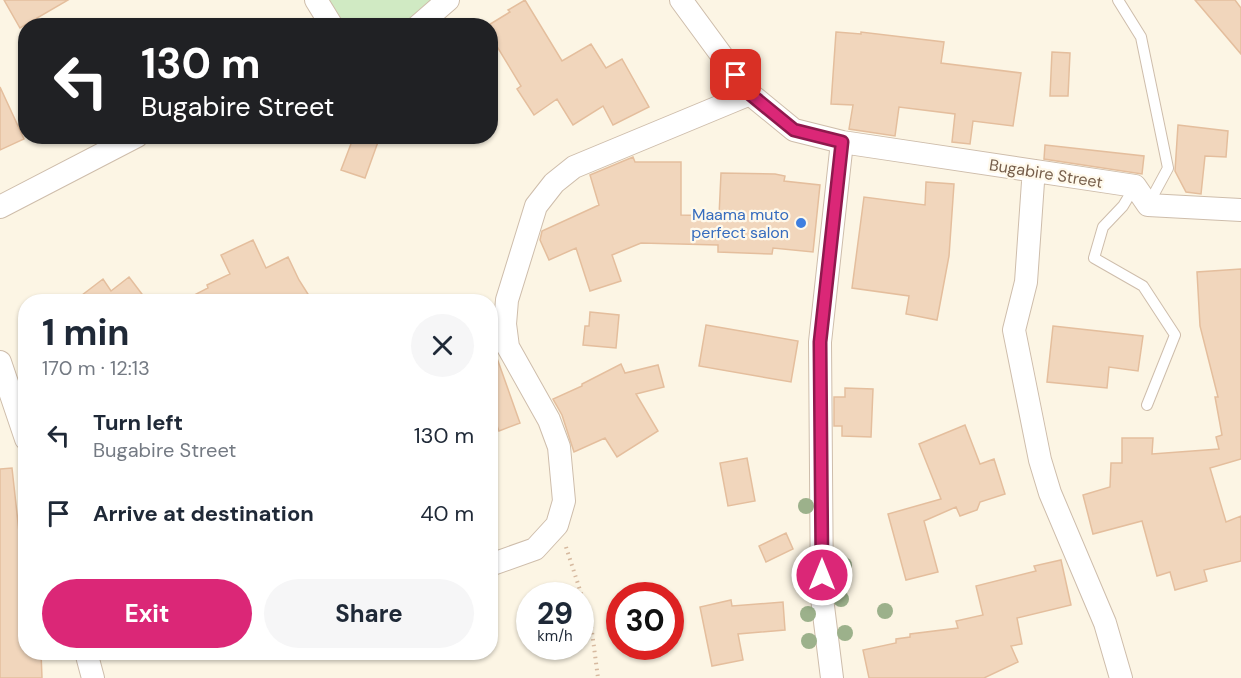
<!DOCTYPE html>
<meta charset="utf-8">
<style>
body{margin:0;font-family:"DM Sans",sans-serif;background:#f6f6f7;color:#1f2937;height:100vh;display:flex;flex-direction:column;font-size:22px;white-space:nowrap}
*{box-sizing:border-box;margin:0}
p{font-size:20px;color:#747a83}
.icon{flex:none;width:33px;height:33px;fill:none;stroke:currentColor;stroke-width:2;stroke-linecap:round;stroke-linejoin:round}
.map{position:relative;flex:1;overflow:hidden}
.sheet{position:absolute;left:18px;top:294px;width:480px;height:366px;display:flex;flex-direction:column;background:#fff;border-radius:24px;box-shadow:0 2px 4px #0004}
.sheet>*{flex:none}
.banner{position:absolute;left:18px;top:18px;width:480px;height:126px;border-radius:24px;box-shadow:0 2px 4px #0004;background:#202124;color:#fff;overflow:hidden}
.speed{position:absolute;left:516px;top:582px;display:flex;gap:12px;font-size:30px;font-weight:700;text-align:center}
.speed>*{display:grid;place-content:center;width:78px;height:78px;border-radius:50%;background:#fff;box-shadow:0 2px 4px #0004;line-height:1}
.speed small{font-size:15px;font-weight:400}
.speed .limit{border:9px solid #d22;background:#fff;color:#111}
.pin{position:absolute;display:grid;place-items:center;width:51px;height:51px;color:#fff;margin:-26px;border-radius:12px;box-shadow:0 3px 9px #0006}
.me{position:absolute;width:66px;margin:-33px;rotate:0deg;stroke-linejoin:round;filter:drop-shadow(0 0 4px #0008)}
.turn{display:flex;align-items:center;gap:21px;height:126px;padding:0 24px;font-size:27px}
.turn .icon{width:78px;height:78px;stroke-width:2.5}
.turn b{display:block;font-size:42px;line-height:51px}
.round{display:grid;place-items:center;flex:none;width:63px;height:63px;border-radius:32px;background:#f6f6f7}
.head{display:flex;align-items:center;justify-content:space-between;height:102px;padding:0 24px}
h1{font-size:36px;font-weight:700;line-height:45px}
.action{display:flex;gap:12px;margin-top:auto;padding:12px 24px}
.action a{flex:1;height:69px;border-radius:36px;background:#db2777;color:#fff;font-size:24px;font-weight:700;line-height:69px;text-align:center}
.action a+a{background:#f6f6f7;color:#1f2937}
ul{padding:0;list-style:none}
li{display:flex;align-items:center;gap:18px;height:78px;padding:0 24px}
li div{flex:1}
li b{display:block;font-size:22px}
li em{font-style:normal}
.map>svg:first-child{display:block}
.green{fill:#d0eac3}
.building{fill:#f1d6bc;stroke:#e4be9d;stroke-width:1.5}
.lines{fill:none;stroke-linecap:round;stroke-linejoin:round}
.service-casing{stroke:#cebdab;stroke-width:12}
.minor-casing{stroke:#cebdab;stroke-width:24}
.path{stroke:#d6b99f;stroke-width:4;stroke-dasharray:1.5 4.5;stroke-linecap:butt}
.service{stroke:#fff;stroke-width:10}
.minor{stroke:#fff;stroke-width:22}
.tree{fill:#9cb18b}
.route-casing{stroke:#8e194d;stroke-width:15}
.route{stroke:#db2777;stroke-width:10}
.shop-dot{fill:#3f7fe0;stroke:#fff9eb;stroke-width:2}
.labels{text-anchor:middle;stroke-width:4.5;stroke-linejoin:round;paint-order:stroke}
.street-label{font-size:16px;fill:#755d4a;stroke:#fff9eb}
.shop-label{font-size:16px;fill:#366cbe;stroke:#fff9eb;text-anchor:end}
</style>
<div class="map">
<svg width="1241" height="678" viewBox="0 0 1241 678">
<rect width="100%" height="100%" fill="#fcf5e4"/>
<path class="green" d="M324,0H453L420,26L344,25Z"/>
<path class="building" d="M4,0H68L20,28Z
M525,0L562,61L591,44L606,68L622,59L649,107L613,125L603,106L573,125L557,99L534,115L517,89L521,86L490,35V26H487L510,12L508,10Z
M1195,0H1235L1241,8V54Z
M836,32L861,34V32L944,42L941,63L1021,73L1013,126L973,121L970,144L952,142L955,114L899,107L895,136L849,129L853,105L831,104Z
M1052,52L1070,53L1068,96H1050Z
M0,87L24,139L0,150Z
M1178,125L1228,131L1226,157L1205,156L1201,194L1186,192L1175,171Z
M354,136H363L378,142L365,178L341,170Z
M1045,145L1144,156L1142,174L1044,159Z
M633,157L635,162H681V215L719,216L721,173L775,174L785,176L784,181L820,185L813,252L773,248L772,254L718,252V245L641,243L612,255L621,281L590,291L576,248L549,260L540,240L542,231L599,205L590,175Z
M926,182L954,184L949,256L937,320L906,314L909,296L852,288L864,197L925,205Z
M253,240L266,268L288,257L299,280L313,302H181L208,288L207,285L230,274L221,255Z
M1241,269V459L1210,468L1226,522L1241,516V561L1204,570L1207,581L1175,590L1170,572L1157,576L1142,521L1093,534L1083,495L1110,487L1111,463H1122V438H1153L1152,454L1219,449L1216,437L1222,435L1215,397H1218L1200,326L1197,272Z
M129,277L148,302H73L103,279L111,291Z
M590,312L619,315L616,348L583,345L585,326H589Z
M706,325L798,341L791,382L699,366Z
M1053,326L1143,336L1138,371L1109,367L1107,388L1047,382Z
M490,347H493L520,423L499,431L490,407Z
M621,364L625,373L658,365L664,387L636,394L658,431L617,457L605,438L574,452L562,415L553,399L582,386V384Z
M845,388L873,389L871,437L842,436V426H834V397H845Z
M965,425L980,464L994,459L1005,494L980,502L977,510L960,516L956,507L924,521L938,572L906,580L888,514L941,499L919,444Z
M747,458L755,501L728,506L720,463Z
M12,468L21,550L26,549V652H41L42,678H0V469Z
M786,533L793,549L766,562L759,546Z
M1061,560L1071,605L1017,618L1022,644L1011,646L1018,662L984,678H869L863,650L896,643V639L910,637V634L958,628L956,621L983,615L976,586L1036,571L1034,566Z
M731,600L732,606L783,602L785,630L738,634L743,660L712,666L700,607Z"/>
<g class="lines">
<g class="service-casing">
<path id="service" d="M1118,0L1141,37L1168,168L1148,205
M1135,186L1123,206L1103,227L1094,258L1143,286L1175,335L1147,405"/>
</g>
<g class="minor-casing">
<path id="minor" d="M316,0L332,26
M681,0L750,94L794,130L842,142L1135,186L1148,205L1241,210
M418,26L448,0
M1036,171L1033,182L1026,282L1014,330L1040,460L1050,493L1105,623L1121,678
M0,207L137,136
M0,362L26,439
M490,565L535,549L557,525L564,501L559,447L549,420L508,347L505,324L507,300L536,206L554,183L574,167L750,94
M86,652L93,678
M832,678L822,598L820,342L842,142"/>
</g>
<path class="path" d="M566,547L591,624L598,678"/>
<use href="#service" class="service"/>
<use href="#minor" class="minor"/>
</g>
<g class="tree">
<circle cx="806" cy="506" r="8"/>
<circle cx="844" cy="565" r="8"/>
<circle cx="805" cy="571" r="8"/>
<circle cx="841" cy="599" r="8"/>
<circle cx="885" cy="611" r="8"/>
<circle cx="808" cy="614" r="8"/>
<circle cx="845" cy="633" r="8"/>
<circle cx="809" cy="641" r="8"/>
</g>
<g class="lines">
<g class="route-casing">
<path id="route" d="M736,75L750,94L794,130L842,142L820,342L822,575"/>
</g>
<use href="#route" class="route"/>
</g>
<circle class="shop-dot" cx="801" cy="223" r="6"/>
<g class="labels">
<g class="street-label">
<text transform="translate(1046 173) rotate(9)" y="6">Bugabire Street</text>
</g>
<g class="shop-label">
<text x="789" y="220">Maama muto<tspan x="789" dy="18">perfect salon</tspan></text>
</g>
</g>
</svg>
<div class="speed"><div>29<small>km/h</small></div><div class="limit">30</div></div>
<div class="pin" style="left:736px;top:75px;background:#d93025"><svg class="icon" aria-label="arrive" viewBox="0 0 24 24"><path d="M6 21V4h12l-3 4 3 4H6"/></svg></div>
<svg class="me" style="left:822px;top:575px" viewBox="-20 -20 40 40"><circle r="17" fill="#db2777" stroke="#fff" stroke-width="3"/><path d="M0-11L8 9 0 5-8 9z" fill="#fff"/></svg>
<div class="banner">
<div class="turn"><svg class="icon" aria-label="left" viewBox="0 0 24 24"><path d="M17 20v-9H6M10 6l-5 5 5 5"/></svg><div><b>130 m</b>Bugabire Street</div></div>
</div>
<section class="sheet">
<div class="head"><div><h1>1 min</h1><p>170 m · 12:13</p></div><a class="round"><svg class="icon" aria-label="close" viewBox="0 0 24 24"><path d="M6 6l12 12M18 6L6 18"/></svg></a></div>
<ul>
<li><svg class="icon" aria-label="left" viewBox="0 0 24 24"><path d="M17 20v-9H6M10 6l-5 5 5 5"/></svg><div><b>Turn left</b><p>Bugabire Street</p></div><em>130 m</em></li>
<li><svg class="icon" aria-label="arrive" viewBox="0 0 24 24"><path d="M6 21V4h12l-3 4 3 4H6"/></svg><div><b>Arrive at destination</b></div><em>40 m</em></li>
</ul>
<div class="action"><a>Exit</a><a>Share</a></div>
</section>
</div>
